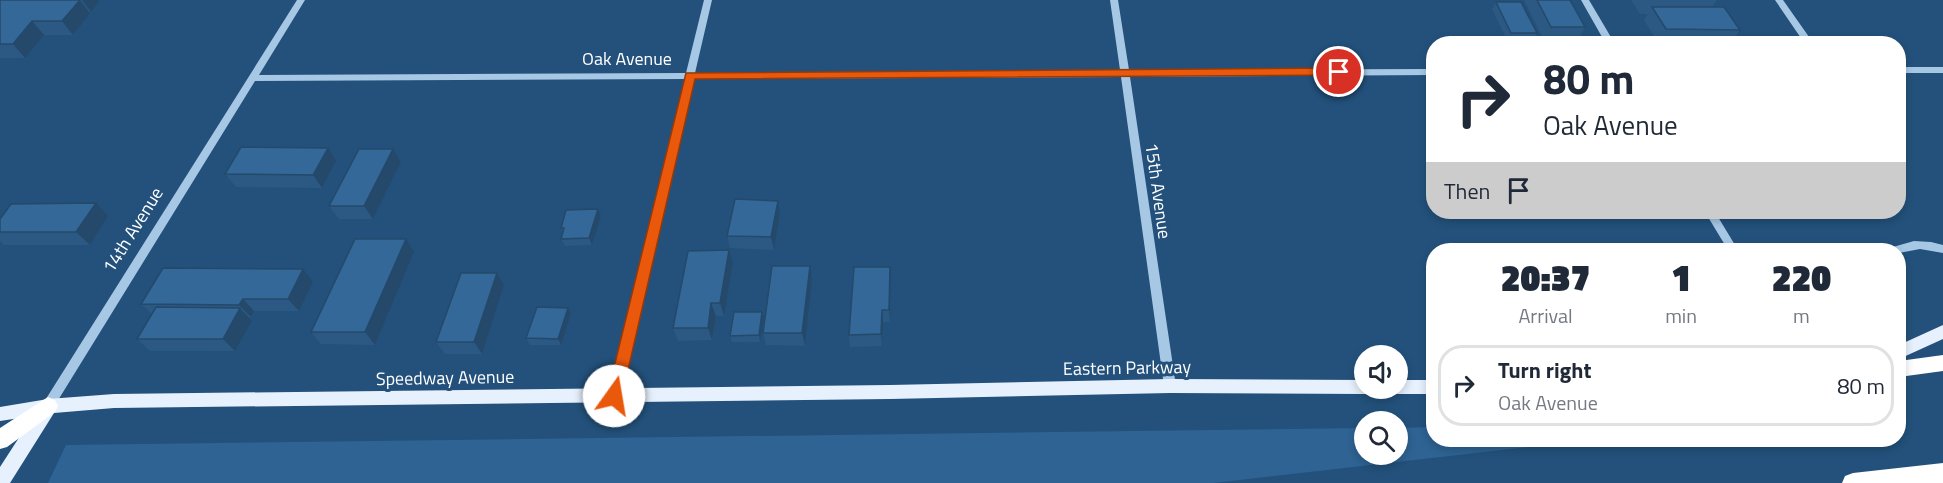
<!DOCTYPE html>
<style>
body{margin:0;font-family:"Titillium Web",sans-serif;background:#f6f6f7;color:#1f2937;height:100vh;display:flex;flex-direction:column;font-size:22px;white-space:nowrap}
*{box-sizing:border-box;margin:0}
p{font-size:20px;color:#747a83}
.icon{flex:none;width:33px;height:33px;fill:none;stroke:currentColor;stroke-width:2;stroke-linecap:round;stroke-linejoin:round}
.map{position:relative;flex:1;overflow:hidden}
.details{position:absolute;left:1426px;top:243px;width:480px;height:204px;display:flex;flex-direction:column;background:#fff;border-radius:24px;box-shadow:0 3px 9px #0003}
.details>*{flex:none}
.top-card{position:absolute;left:1426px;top:36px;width:480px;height:183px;border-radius:24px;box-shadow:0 3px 9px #0003;background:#fff;color:#1f2937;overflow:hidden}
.controls{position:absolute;left:1354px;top:345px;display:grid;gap:12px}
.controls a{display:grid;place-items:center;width:54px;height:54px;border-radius:50%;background:#fff;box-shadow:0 3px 9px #0003;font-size:30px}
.pin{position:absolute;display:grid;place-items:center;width:51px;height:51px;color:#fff;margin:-26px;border:3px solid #fff;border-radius:50%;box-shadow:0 2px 6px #0007}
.me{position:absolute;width:66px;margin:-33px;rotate:13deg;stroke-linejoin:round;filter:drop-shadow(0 0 4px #0008)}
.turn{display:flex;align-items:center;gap:21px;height:126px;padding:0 18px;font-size:27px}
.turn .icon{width:78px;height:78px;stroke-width:2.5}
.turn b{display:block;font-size:42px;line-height:51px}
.then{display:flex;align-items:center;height:57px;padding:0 18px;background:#0003;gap:12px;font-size:22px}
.eta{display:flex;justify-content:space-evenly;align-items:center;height:102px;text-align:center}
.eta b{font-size:36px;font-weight:800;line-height:42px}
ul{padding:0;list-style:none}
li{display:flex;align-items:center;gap:18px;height:81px;margin:0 12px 9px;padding:0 6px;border:3px solid #e0e1e3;border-radius:24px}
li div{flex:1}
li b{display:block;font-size:22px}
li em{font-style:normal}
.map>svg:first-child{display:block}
.green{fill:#2e6393}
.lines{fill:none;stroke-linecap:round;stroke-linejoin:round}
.minor{fill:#a7c8e5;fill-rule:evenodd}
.major{fill:#e7f1fd;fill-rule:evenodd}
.highway{fill:#fff;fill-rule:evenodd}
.wall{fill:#2c5983}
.shaded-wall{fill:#24496a}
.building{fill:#336898;stroke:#24496a;stroke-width:1.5}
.route{fill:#ea580c;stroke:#983908;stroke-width:1.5}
.labels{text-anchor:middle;stroke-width:6;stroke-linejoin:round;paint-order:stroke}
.street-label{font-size:18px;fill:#fff;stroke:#23517b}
</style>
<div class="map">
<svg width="1943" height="483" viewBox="0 0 1943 483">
<rect width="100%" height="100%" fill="#23517b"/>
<path class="green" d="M1434,427V440H1589L1213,483H48L66,445L1365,428V454H1398V428Z"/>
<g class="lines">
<path class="minor" d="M297,0H305L259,75L686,73L704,0H712L695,73L1120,70L1110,0H1118L1129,70L1434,69V75L1130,77L1176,386L1174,390L1170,391L1166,390L1164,386L1121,77L694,79L620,396L618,400L614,401L610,400L608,396L685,79L255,81L52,410L48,411L44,410L42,406L44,402Z
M1581,0H1589L1615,44H1606Z
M1775,0H1783L1814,44H1805Z
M1899,67H1943V73H1899Z
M1705,212H1715L1738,250H1728Z
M1914,241L1931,242L1943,245V253L1920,249L1899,253V250H1892L1893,247Z"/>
<path class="major" d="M1943,325V339L1899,359V345Z
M1170,379L1365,380V388H1373L1371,392L1365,394L1170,393L890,399L114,408L54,413L10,483H0V467L33,416L0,421V407L48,399L114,394L890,385Z
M1398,380H1434V394H1398L1392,392L1390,388H1398Z"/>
<path class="highway" d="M1943,355V371L1899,377V361Z
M48,397L55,400L58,406L55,412L7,447L0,449V428Z
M1943,463V483H1842L1845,476L1853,473Z"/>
</g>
<path class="wall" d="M0,0H100L91,12H89L90,13L73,35H44L25,58H0Z
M1524,0H1570L1585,27L1578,40L1544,41Z
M1631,0H1717L1712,7L1740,30L1731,43H1658L1644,20L1648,14H1640Z
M1496,2L1537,33L1533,41L1507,40L1492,9Z
M393,149L401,162L373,219H339L329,206Z
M336,161L322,188L236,187L225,174Z
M598,209L601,216L592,245L565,246L561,239L563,232L561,228Z
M780,214L774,250L730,248L727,236Z
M108,216L90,245H4L0,241V219Z
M414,252L375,345L321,344L311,332Z
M733,263L724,316H716L712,340L678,341L673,328Z
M810,266L812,279L805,346L766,345L763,333Z
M891,280L890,322H883L882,346L850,347L849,335Z
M313,282L299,311H254L251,317H248L252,321L235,351H150L137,339L152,314L141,304Z
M504,285L482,354H445L436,342Z
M762,312L764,318L760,342H732L730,336Z
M571,314L561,345H530L526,338Z"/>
<path class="shaded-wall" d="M80,0L90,13L73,35L62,21Z
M82,0H100L91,12Z
M32,21L44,35L25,58L13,44Z
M328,148L336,161L322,188L313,175Z
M393,149L401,162L373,219L364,206Z
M778,201L780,214L774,250L771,237Z
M96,203L108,216L90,245L76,232Z
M598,209L601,216L592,245L589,238Z
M406,239L414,252L375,345L365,332Z
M729,250L733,263L724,316L720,303Z
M810,266L812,279L805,346L802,333Z
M890,267L891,280L890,322L889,310Z
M303,269L313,282L299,311L288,299Z
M497,273L504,285L482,354L474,342Z
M243,299L254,311L251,317L239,305Z
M711,303L716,316L712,340L708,328Z
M240,308L252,321L235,351L223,339Z
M568,308L571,314L561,345L558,339Z
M882,310L883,322L882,346L881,334Z
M762,312L764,318L760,342L759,335Z"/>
<path class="building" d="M0,0H80L62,21H32L13,44H0Z
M1537,0H1570L1585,27H1551Z
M1496,2H1521L1537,33H1511Z
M1652,7H1724L1740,30L1666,29Z
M241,147L328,148L313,175L225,174Z
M359,149H393L364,206H329Z
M735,199L778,201L771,237L727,236Z
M96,203L76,232H0V219L11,204Z
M598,209L589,238L561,239L564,228H561L566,210Z
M355,239H406L365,332H311Z
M729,250L720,303H711L708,328H673L688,251Z
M772,266H810L802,333H763Z
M854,267H890L889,310H882L881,334L849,335Z
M163,268L303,269L288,299H243L239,305L141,304Z
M461,273H497L474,342H436Z
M156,307L240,308L223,339H137Z
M537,307L568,308L558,339L526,338Z
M734,312H762L759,335L730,336Z"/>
<path class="route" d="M1339,68L1343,70V75L695,79L622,396L620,400L614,402L609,400L607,396L686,73Z"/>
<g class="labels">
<g class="street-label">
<text x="627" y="65">Oak Avenue</text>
<text transform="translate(1158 191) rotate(82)" y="6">15th Avenue</text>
<text transform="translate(133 230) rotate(-58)" y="6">14th Avenue</text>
<text transform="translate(1127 368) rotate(-1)" y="6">Eastern Parkway</text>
<text transform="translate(445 378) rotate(-1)" y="6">Speedway Avenue</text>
</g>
</g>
</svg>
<div class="controls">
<a><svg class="icon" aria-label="sound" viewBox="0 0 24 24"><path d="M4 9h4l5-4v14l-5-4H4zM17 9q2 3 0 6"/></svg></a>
<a><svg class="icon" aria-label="search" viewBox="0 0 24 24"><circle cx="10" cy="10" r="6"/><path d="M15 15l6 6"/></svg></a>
</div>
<div class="pin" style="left:1339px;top:72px;background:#d93025"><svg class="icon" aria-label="arrive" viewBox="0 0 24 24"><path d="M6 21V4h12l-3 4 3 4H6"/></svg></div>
<svg class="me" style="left:614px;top:396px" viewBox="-20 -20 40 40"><circle r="19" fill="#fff"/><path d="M0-13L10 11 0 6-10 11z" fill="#ea580c"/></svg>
<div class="top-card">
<div class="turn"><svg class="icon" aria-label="right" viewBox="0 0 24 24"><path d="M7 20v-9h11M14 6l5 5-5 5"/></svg><div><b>80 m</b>Oak Avenue</div></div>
<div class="then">Then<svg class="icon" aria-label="arrive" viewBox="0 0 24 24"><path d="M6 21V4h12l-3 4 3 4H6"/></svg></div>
</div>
<section class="details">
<div class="eta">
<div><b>20:37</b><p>Arrival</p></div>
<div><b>1</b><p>min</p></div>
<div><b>220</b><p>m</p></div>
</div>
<ul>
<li><svg class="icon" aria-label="right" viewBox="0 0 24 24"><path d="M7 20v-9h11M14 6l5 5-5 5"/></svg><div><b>Turn right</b><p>Oak Avenue</p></div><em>80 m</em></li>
</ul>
</section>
</div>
